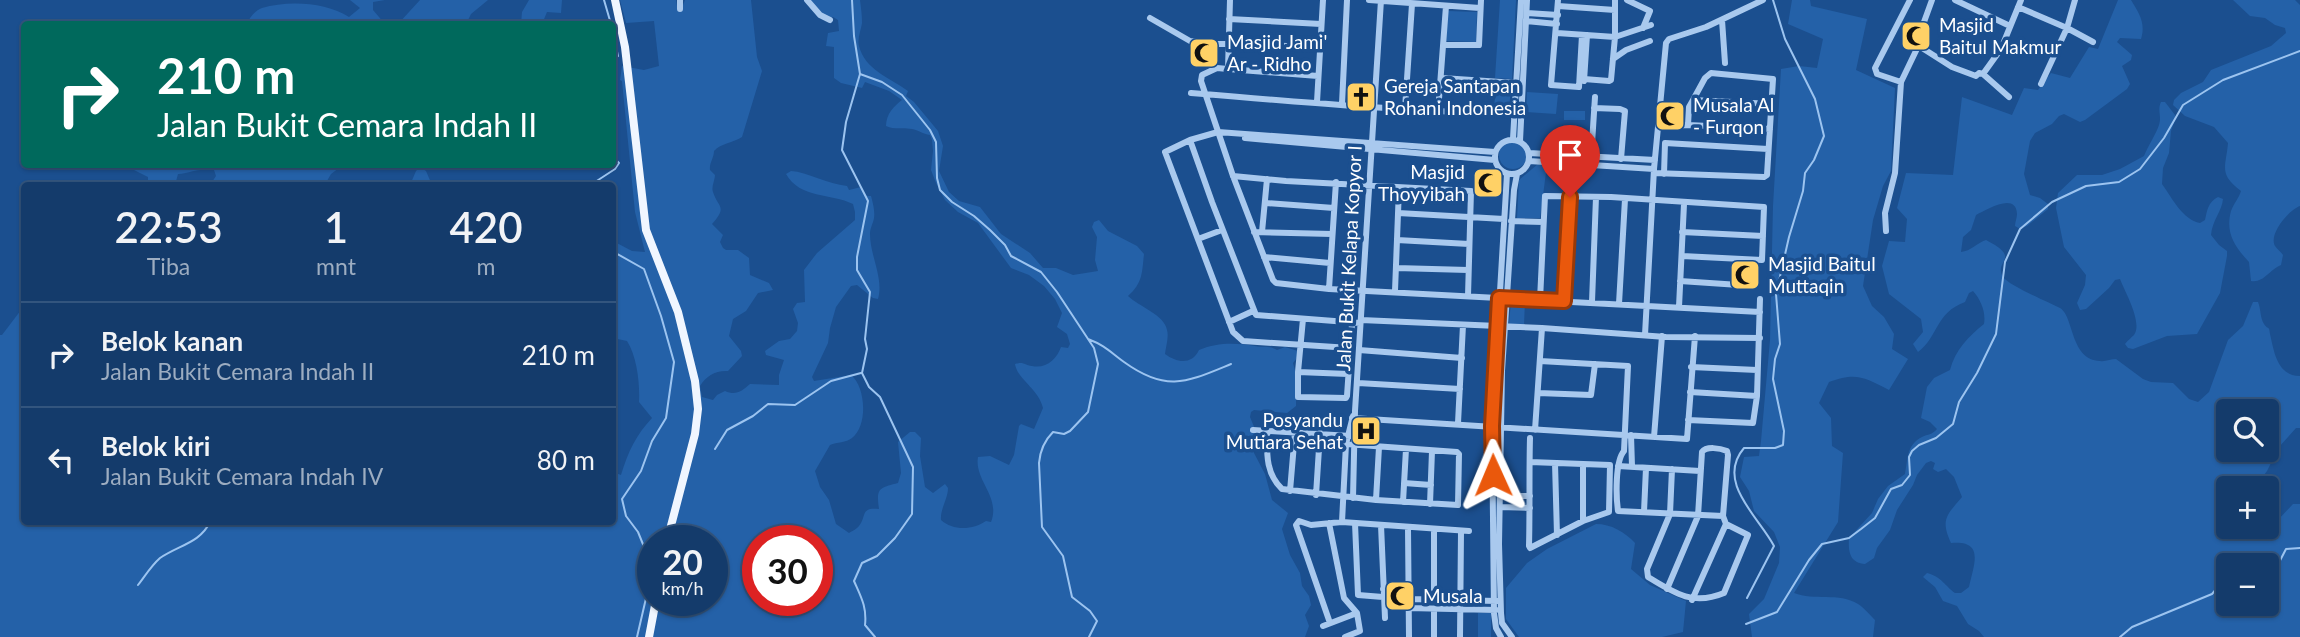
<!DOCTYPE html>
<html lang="id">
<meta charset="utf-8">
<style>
body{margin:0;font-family:Lato,sans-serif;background:#214673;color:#f1f3f6;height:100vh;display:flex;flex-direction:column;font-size:26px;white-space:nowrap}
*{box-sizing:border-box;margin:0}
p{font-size:23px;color:#9dadc1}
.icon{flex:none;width:38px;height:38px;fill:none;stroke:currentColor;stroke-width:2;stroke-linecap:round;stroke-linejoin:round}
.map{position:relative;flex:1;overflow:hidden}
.drawer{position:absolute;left:21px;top:182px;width:595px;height:343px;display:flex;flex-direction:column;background:#143b6b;border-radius:7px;box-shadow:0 2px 5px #0004,0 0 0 2px #33557e}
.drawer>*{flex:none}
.banner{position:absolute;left:21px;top:21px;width:595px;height:147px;border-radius:7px;box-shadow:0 2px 5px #0004,0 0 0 2px #33557e;background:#00695c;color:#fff;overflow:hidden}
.fabs{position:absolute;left:2216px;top:399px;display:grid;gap:14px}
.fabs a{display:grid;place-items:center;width:63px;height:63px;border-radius:7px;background:#143b6b;box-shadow:0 2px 5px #0004,0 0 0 2px #33557e;font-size:35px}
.speed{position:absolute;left:637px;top:525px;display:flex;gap:14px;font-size:35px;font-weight:700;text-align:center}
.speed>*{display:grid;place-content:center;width:91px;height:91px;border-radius:50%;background:#143b6b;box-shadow:0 2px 5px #0004,0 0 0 2px #33557e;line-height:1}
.speed small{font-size:18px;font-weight:400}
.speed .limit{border:10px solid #d22;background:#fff;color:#111}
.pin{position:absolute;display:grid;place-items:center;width:60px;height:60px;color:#fff;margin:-72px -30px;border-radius:50% 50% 50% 0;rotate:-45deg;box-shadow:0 0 7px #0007}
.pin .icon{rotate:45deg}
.me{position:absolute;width:77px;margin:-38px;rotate:359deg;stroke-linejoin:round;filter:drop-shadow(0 0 5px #0008)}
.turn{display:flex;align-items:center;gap:24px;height:147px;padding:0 21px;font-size:32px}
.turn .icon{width:91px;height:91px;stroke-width:2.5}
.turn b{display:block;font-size:49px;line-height:60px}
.eta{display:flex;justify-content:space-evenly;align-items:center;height:119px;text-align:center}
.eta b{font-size:42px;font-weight:600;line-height:49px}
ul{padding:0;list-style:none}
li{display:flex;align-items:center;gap:21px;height:105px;padding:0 21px;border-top:2px solid #33557e}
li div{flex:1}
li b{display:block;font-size:26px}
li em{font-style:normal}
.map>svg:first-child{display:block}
.green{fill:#2461a8;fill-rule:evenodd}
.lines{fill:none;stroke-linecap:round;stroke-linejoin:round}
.stream{stroke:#9cc4f0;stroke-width:2}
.minor{stroke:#a9c9ee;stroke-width:6}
.major{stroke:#f0f6ff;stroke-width:8}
.route-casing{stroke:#983908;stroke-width:18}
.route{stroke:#ea580c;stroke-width:12}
.labels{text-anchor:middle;stroke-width:7;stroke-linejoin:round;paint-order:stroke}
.poi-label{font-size:19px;fill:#fff;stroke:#1b4f8f;text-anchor:start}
.street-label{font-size:19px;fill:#fff;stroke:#1b4f8f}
</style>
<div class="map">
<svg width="2300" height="637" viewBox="0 0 2300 637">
<rect width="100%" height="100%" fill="#1b4f8f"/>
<path class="green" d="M350,0H385L373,2V10L385,24H225L226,22L235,19L246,24C250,18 254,11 262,8C288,0 326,2 349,17L360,8Z
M420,0H488L471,14L466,24H398Z
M529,0H562L561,13L547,12L542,24H521L522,12Z
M620,0H676L677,6L681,10L685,0H751L757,57L762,71L742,137C733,143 721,143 714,151C714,158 709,163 710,170L715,175C715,180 711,187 713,192C718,208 728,206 712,224L723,235L720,242L723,248L726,250H738L749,258L750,275L769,283L773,290L758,293L746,311L733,319L729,336L741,351L742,356L728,371C716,370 706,376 700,386L702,397L713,400L717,395L725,391C736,396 742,391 750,384L779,385V375L784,360L766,355L765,351L779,341L790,339L797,331L798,323L793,309L797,303L805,302L804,270L817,253L855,220V212L853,204C831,193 800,199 786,174L791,171C807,172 828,184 847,186L849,190L861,187L867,196H871C873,203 875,211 874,218C873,224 870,228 870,234C870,256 884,278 878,299L873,298L857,285L851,286L836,307L830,328L828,343L812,377L814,381L851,375C866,387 868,426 852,438C846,443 837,442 830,445L815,471L820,487L829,500L836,524L849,533C852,531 857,529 859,526C867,516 860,507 879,509C876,488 879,488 898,483L901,473L898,442L910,432H915L921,438L920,456L925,487L933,493L945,484L948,488C948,499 940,509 941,520C953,531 973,530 986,521L991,522C1001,497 974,480 978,457L990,456L1009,465L1014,455L1019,426L1021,424L1034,429L1043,408C1039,389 1017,379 1015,364C1024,361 1024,365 1032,366C1046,369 1057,359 1061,347L1068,348L1070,344L1067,334L1057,327L1062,313L1055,299L1044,286L1029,275L1011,268L978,223L958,212L945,200L936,183L931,170L933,151L932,140L930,135C923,134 918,130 912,129C902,127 895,130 886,126C886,114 894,106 902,100L889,91L865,82L862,88L841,83L834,78V47L826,46L828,33L839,31L838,20L833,17L826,21L807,0H860C861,8 862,15 862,23C861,30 857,39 859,46C865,70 889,77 908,91L906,96L914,102L938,131L943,146L939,171L949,192L959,201L980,207L1001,234L1030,253L1043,268H1056L1073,275L1098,271L1095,260L1097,237L1092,227L1094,222L1099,220L1108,231L1137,246L1144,254C1142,272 1143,283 1128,296C1138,306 1165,315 1167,330C1169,337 1166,346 1165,354C1177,363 1192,365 1199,350C1218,342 1236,343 1255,346C1264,348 1269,345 1277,350L1285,347L1298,351L1297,358L1293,363L1296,374V406L1287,413L1254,410L1251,412L1250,417L1257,434L1254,453L1265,474L1272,500L1288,513L1282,529L1290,555L1300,573L1302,586L1309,596L1311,605L1305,615L1309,626L1305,637H0V335H2L21,310L24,314V522H612L613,472L621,475C628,452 636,435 652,418L639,402C640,383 637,357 627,341L613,338V241L632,251L645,252L635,212L622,81L620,80L622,66L644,70L659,66L654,21L626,23ZM653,541H712V600H653ZM758,541H817V600H758Z
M1500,0H1516L1512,79L1495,78Z
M1792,0H1810L1811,6L1867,19L1856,70L1895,88L1891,171L1883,186L1873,220L1863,286L1872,306L1884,317L1894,334L1892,349L1908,359L1889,390C1864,377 1856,372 1829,382L1819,403L1831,418L1832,446L1843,453L1838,522L1794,593C1814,601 1839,592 1858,604C1863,607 1870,615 1875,620L1873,637H1752L1749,614L1764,599L1779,563L1780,547L1774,532L1754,511L1749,491L1740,477L1744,457L1759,456L1761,441L1770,340L1773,206L1781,69L1799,66L1817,68L1823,39L1788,24Z
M2118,0H2131C2139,13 2146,23 2141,39L2120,38L2117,42L2132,55L2131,60L2122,66L2130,84L2127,89L2085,120L2080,122L2064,114L2059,116L2052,124L2035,133L2030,141L2024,174L2030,195L2040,198L2048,204V209L2027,226L2020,229L2015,226C2015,222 2017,218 2017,214C2016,191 1985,211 1976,215L1971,230L1963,237L1961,252C1971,251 1977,243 1986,240C2023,259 1993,260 2003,277C2008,285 2050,303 2060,308C2074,316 2070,360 2100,361C2105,362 2111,359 2116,359L2143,379L2151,382L2173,383L2189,399L2198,402L2209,392L2228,340L2243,326L2253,302H2258C2261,309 2260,318 2264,324C2269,331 2269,325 2270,334C2274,351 2277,376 2300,376V428H2296L2279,447L2267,471L2254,488H2228V527H2244L2243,534L2252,538L2264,535L2293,504H2300V637H1984L1979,631L1968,624L1957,606L1943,601L1935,587L1923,577L1927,573C1942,577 1945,586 1955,593H1961L1969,587C1974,564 1985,540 1951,543C1940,519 1947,515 1962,497L1954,477L1946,469L1938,472L1933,469L1935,463L1931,461L1926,463L1917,475L1913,485L1897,510L1890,530L1877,548L1874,558L1865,564C1850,563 1848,552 1849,538L1872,513L1878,499L1888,486L1905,474C1908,460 1906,445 1922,437C1928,434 1932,435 1937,429L1930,422L1921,418L1927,387L1934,378L1950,370C1955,350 1969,336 1984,324C1986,312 1981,300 1973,291L1969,293L1965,302C1935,313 1939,336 1918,352L1913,344L1923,332L1921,319L1889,294L1882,266L1889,241L1905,242L1907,219L1897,208L1906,173L1953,175L1962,97L2012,115L2024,88L2038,90L2051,73L2070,78L2089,47L2098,49ZM2228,411H2266V450H2228ZM2228,565H2266V604H2228Z
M2233,0H2295L2300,5V206C2290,209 2268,234 2275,246C2277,249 2281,252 2283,255L2281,265C2269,270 2264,283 2251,281L2249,262C2235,247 2225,233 2231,211C2234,203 2239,198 2241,191C2218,174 2226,167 2228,143L2214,127L2185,116L2173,105L2174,100L2181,93L2203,82L2211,70L2271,46L2286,33L2285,28L2275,25L2265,18L2250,16Z
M1448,11L1477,12L1476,42L1446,41Z
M1496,84L1511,85L1509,111L1494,109Z
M1527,92L1558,94L1556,114L1526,112Z
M2161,102H2165L2175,115V120L2171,131L2169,153L2163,168L2162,184C2172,198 2183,220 2200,223L2205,220C2207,211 2208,202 2218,197L2223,199C2222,211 2212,221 2211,235L2219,245L2227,251V256L2220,293L2197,334L2167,336L2133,349L2128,348L2125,344C2128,340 2131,338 2134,335C2143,323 2125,292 2120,279L2115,280L2109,288L2086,309L2080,310L2077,303L2085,285L2086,275L2064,247L2056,208L2058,193L2077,175H2102L2120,169L2144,156C2147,148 2157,132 2159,125C2162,116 2157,110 2161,102Z
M1564,111H1585V120H1564Z
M1499 155a14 14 0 1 1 28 0a14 14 0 1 1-28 0Z
M1538,164L1547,165L1540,218H1517L1519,180Z
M110,165H343L331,174L324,186L210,185L216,176L214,170C203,167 190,173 178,174L175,185H148V177L130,168Z
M420,167L426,171L432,185H410L416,171Z
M1511,301H1525L1524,325L1509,324Z
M1596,524C1611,524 1625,532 1635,543L1631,569L1650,585L1686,601L1683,632L1662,637H1519L1506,619V588L1527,563L1547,549Z
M1478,613H1491V637H1478Z"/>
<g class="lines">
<path class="stream" d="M604,0L611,24
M852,0L854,36L860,74L846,122L842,150L868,201L857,257V270L870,292L865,339L867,349L862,373L869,387L880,397L913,467L912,514L895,538L877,556L862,563L854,581C861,597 867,607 865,625L875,637
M612,29L618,56L612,61
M860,74L882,82L902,95L930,130L936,142L937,178L940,190L952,202L974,216L990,230L1005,245L1011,256L1041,272L1057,292L1094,348L1098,364L1088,412L1070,431L1064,434L1053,432C1044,441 1040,451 1039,463L1042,527L1063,556L1072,597L1090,611L1097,621L1089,637
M589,186L615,169L619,163L612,156
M612,251L644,269L661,316L674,362L666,418L652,441L641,471L622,499L626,516L638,532L647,554V594L637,637
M1088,339C1106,346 1109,351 1124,362C1167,393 1187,382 1231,364
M715,449L727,430L753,416L768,404L795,405L831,381L861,373
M2266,577L2272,576L2286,549L2300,548
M138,585C145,576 151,566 160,558C179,545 200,543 210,522
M1747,598L1774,546C1759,517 1715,482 1744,448H1775L1783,445L1784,431L1773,379L1775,359L1780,344L1776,294L1789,237L1803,191L1805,173L1814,160L1824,136L1815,99L1785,39L1773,0
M1746,624L1777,612L1809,560L1822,544L1849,538L1861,529L1875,518L1891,489L1902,485L1910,475L1909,457L1912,451L1919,445L1936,438L1953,424L1959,402L1977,373L1996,334L2005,262L2020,229L2052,202L2086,186L2119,182L2140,169L2164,138L2183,105L2223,80L2300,51
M2120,637L2132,627L2212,594L2223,581L2228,578"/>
<path class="minor" d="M807,0L820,15L830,20
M1230,0L1228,69L1217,68L1202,75L1201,81L1233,176L1273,280L1276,283L1329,289L1760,312
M1369,0L1480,8
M1558,0L1551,85L1579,87
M1627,0L1650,11L1643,28
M1955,0L2010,26
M1558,6L1615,10
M2018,7L2067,28L2093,42
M680,9V0
M1527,13L1558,15
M1150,18L1190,41L1209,44H1255L1319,48
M1229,19L1321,24
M1722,20L1725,63
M1526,21L1557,24
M1557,33L1615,37L1651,25
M1443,45H1479L1481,0
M1919,46L1952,67L1976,76L1979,73L1983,74L2001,49L2021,0
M1613,59L1626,50L1650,41
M1228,69L1318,76
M1983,74L2009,97
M1442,78L1516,83
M1584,79L1609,81L1611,80L1615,37V0
M1584,81L1587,35
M1901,82L1877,74L1875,68L1910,0
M2041,84L2067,28L2075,0
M1579,87L1582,35
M1191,93C1298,102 1405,111 1513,114
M1317,102L1323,0
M1342,104L1347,0
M1594,108L1620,109L1625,111L1621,159
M1405,109L1412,4
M1438,112L1446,6
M1688,125L1689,107L1693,100L1772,104
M1659,126L1688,125L1770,129
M1245,138L1495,160
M1513,139L1521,0
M1495 157a17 17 0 1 1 34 0a17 17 0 1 1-34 0Z
M1190,140L1212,202L1256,315L1360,323
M1520,141L1527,0
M1529,153L1655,160
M1591,159L1595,97
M1529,161L1654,169
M1654,173L1764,177L1767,175L1773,79L1711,73L1705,78L1693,100
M1664,174L1665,143L1768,149
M1233,176L1286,181L1471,191L1468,296
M1265,203L1334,208
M1398,213L1504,219
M1511,221L1543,222
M1886,231L1885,213L1895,173L1901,82L1925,32L1924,22L1932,0
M1254,232L1332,234
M1262,232L1267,179
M1682,232L1763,236
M1198,239L1222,230
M1397,240L1469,244
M1264,257L1330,263
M1396,268L1468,270
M1680,281L1754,286
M1329,289L1336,182
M1395,291L1399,188
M1540,300L1545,196L1611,197L1764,207L1762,260L1682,256
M1564,301L1570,196
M1592,302L1596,197
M1619,304L1625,199
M1679,307L1684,204
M1361,320L1542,328L1666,337L1760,338
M1229,322L1253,311
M1645,335L1654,169L1666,43L1669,39L1706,27L1763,0
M1350,348L1243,341L1233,332L1165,152L1190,140L1218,132L1495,152
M1359,350L1462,358
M1540,361L1628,366L1624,451C1615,461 1616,497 1618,511L1723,516
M1691,367L1757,370
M1298,372L1303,319
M1348,374L1298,372V397L1346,398L1347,396L1352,323
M1358,383L1460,389
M1690,392L1757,396L1760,299
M1538,393L1591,395L1595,364
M1353,416L1346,444L1342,522L1469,531
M1352,418L1687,439L1695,336
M1688,420L1753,423L1757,396
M1458,423L1463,325
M1253,430L1350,436
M1535,430L1542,328
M1267,431C1267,452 1265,473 1282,489L1376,500L1458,505L1459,454L1457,452L1346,444
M1631,435L1632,466
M1654,437L1662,336
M1530,462L1610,465L1609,512L1583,521L1530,548L1529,546C1530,510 1529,474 1530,438
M1555,463L1557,535
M1583,465V521
M1618,466L1700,471
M1672,469L1670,514L1647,569L1648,577C1674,593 1693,606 1724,593L1748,535L1726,524
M1404,483L1431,485
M1290,491L1295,432
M1316,495L1320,433
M1500,496H1530
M1353,498L1355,411L1381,0
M1376,500L1379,447
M1403,502L1406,449
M1430,504L1432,451
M1500,507L1530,508
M1644,512L1646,468
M1329,523L1344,598L1357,613L1360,631L1345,637
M1355,523L1358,595L1383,597
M1381,525L1385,618
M1408,528L1409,637
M1434,530V600
M1383,589H1408
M1667,589L1698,516L1702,452C1706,446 1720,448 1727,451L1728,455L1723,516L1726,524L1692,600
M1408,599L1497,601
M1408,608L1496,610
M1434,609V637
M1330,623L1296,525L1299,521L1311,525L1342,522
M1323,626L1357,613
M1460,637L1461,532
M1501,637L1496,628L1494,613L1492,426L1507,174
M1512,637L1502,623L1501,613L1499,544L1502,371L1514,190L1517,174"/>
<path class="major" d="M615,0L625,47L646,230L678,312L695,381L698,409L695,434L667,541
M649,637L656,600"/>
</g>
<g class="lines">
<g class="route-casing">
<path id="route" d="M1493,475L1492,426L1499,298L1564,301L1570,197"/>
</g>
<use href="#route" class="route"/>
</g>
<defs>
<g id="mosque-square" transform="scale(1.575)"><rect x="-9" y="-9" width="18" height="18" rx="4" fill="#ffd166" stroke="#1b4f8f"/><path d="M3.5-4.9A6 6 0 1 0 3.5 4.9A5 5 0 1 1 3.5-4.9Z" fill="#111"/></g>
<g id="church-square" transform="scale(1.575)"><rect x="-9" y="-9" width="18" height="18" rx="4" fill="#ffd166" stroke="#1b4f8f"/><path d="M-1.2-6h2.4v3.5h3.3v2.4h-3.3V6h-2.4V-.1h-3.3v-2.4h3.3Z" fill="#111"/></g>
<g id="hospital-square" transform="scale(1.575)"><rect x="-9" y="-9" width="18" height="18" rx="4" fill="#ffd166" stroke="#1b4f8f"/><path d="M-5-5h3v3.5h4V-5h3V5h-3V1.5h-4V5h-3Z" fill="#111"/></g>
</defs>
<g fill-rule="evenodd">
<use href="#mosque-square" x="1916" y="36"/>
<use href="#mosque-square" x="1204" y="53"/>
<use href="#church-square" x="1361" y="97"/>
<use href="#mosque-square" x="1670" y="116"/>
<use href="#mosque-square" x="1488" y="183"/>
<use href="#mosque-square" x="1745" y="275"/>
<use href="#hospital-square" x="1366" y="431"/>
<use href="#mosque-square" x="1400" y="596"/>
</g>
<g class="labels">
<g class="poi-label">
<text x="1939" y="32">Masjid<tspan x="1939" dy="22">Baitul Makmur</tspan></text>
<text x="1227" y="49">Masjid Jami'<tspan x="1227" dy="22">Ar - Ridho</tspan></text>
<text x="1384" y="93">Gereja Santapan<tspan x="1384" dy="22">Rohani Indonesia</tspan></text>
<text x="1693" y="112">Musala Al<tspan x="1693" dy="22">- Furqon</tspan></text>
<text x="1465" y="179" text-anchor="end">Masjid<tspan x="1465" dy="22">Thoyyibah</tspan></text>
<text x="1768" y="271">Masjid Baitul<tspan x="1768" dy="22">Muttaqin</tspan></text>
<text x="1343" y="427" text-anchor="end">Posyandu<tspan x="1343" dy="22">Mutiara Sehat</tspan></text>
<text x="1423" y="603">Musala</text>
</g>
<g class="street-label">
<text transform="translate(1349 258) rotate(-87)" y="7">Jalan Bukit Kelapa Kopyor I</text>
</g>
</g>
</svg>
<div class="fabs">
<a><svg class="icon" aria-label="search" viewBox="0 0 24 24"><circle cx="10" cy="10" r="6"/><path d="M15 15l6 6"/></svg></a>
<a>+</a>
<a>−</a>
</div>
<div class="speed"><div>20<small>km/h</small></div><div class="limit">30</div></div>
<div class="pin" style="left:1570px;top:197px;background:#d93025"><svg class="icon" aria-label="arrive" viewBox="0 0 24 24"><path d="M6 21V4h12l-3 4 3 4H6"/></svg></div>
<svg class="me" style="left:1493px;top:475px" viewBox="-20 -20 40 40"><path d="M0-17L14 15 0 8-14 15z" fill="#ea580c" stroke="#fff" stroke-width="4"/></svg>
<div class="banner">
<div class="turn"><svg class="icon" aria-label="right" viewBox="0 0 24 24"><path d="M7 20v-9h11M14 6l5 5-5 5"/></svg><div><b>210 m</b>Jalan Bukit Cemara Indah II</div></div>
</div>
<section class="drawer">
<div class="eta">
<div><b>22:53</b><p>Tiba</p></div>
<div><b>1</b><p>mnt</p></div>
<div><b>420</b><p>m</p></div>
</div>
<ul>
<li><svg class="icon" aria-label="right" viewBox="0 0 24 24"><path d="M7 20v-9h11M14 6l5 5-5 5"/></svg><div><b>Belok kanan</b><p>Jalan Bukit Cemara Indah II</p></div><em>210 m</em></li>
<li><svg class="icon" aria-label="left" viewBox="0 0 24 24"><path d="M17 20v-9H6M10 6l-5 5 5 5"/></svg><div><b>Belok kiri</b><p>Jalan Bukit Cemara Indah IV</p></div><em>80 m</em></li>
</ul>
</section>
</div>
